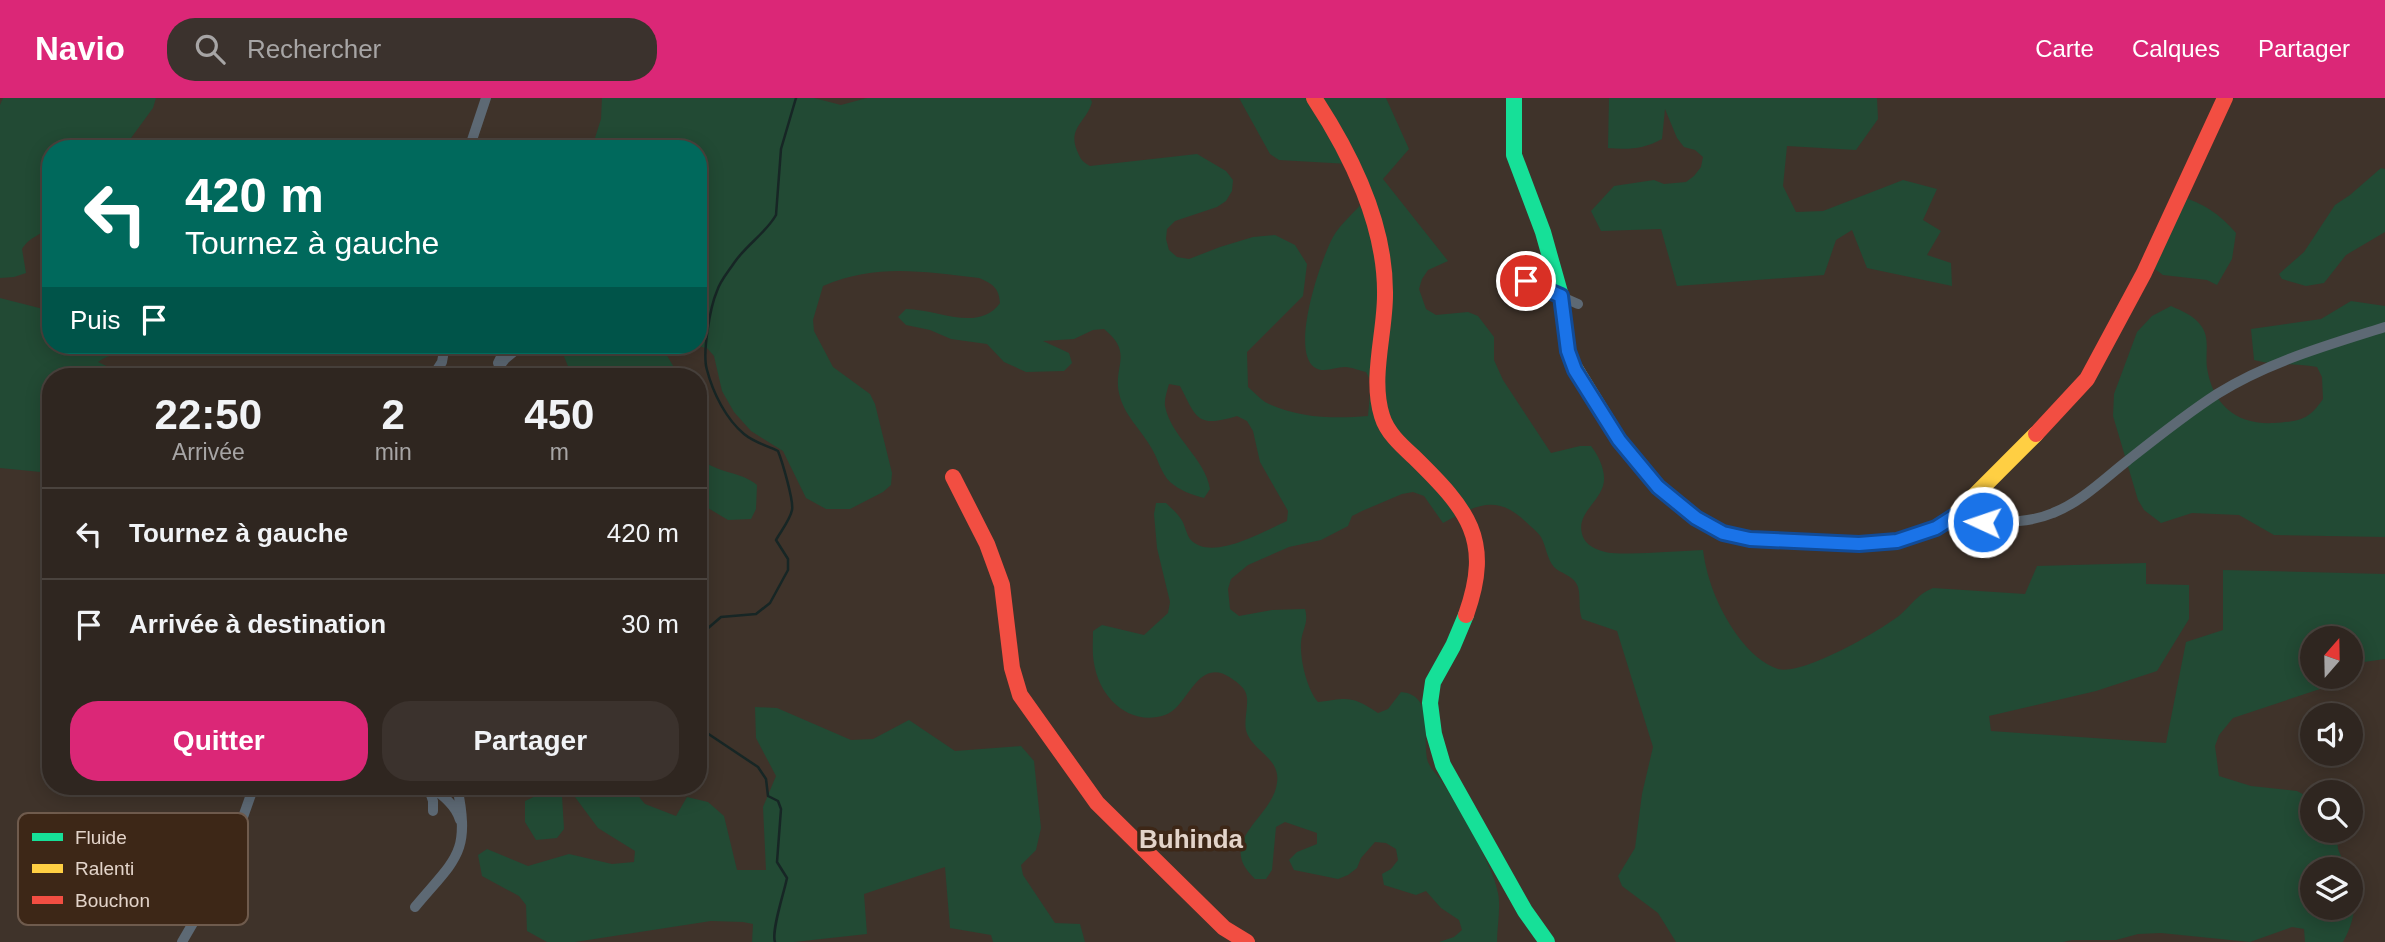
<!DOCTYPE html>
<html lang="fr">
<meta charset="utf-8">
<style>
body{margin:0;font-family:Arial,sans-serif;background:#3b322d;color:#f1f3f6;height:100vh;display:flex;flex-direction:column;font-size:26px;white-space:nowrap}
*{box-sizing:border-box;margin:0}
p{font-size:23px;color:#a7a5a5}
.icon{flex:none;width:38px;height:38px;fill:none;stroke:currentColor;stroke-width:2;stroke-linecap:round;stroke-linejoin:round}
.map{position:relative;flex:1;overflow:hidden}
.side{position:absolute;left:42px;top:270px;width:665px;height:427px;display:flex;flex-direction:column;background:#2f2620;border-radius:28px;box-shadow:0 4px 18px #0003,0 0 0 2px #4a433e}
.side>*{flex:none}
.banner{position:absolute;left:42px;top:42px;width:665px;height:214px;border-radius:28px;box-shadow:0 4px 18px #0003,0 0 0 2px #4a433e;background:#00695c;color:#fff;overflow:hidden}
.needle{width:46px;rotate:20deg}
.buttons{position:absolute;left:2300px;top:528px;display:grid;gap:14px}
.buttons a{display:grid;place-items:center;width:63px;height:63px;border-radius:50%;background:#2f2620;box-shadow:0 4px 18px #0003,0 0 0 2px #4a433e;font-size:35px}
.pin{position:absolute;display:grid;place-items:center;width:60px;height:60px;color:#fff;margin:-30px;border:4px solid #fff;border-radius:50%;box-shadow:0 2px 7px #0007}
.me{position:absolute;width:77px;margin:-38px;rotate:273deg;stroke-linejoin:round;filter:drop-shadow(0 0 5px #0008)}
.turn{display:flex;align-items:center;gap:24px;height:147px;padding:0 28px;font-size:32px}
.turn .icon{width:91px;height:91px;stroke-width:2.5}
.turn b{display:block;font-size:49px;line-height:60px}
.then{display:flex;align-items:center;height:66px;padding:0 28px;background:#0003;gap:14px;font-size:26px}
.eta{display:flex;justify-content:space-evenly;align-items:center;height:119px;text-align:center}
.eta b{font-size:42px;font-weight:600;line-height:49px}
.action{display:flex;gap:14px;margin-top:auto;padding:14px 28px}
.action a{flex:1;height:80px;border-radius:28px;background:#db2777;color:#fff;font-size:28px;font-weight:600;line-height:80px;text-align:center}
.action a+a{background:#3b322d;color:#f1f3f6}
ul{padding:0;list-style:none}
li{display:flex;align-items:center;gap:21px;height:91px;padding:0 28px;border-top:2px solid #4a433e}
li div{flex:1}
li b{display:block;font-size:26px}
li em{font-style:normal}
header{display:flex;align-items:center;gap:42px;box-sizing:border-box;height:98px;padding:0 35px;background:#db2777;color:#fff}
header strong{font-size:33px}
nav{display:flex;gap:38px;margin-inline-start:auto;font-size:24px}
.search{width:490px;height:63px;background:#3b322d;display:flex;align-items:center;gap:18px;box-sizing:border-box;padding:0 24px;border-radius:28px;color:#a7a5a5;font-size:26px}
.map>svg:first-child{display:block}
.green{fill:#224a34}
.lines{fill:none;stroke-linecap:round;stroke-linejoin:round}
.stream{stroke:#172625;stroke-width:2.5}
.street{stroke:#5d6974;stroke-width:10}
.fast{stroke:#16e098;stroke-width:16}
.slow{stroke:#ffcf43;stroke-width:16}
.jam{stroke:#f24e42;stroke-width:16}
.route-casing{stroke:#114b97;stroke-width:18}
.route{stroke:#1a73e8;stroke-width:12}
.labels{text-anchor:middle;stroke-width:7;stroke-linejoin:round;paint-order:stroke}
.quarter-label{font-size:26px;font-weight:bold;fill:#e3d4ca;stroke:#3d2717}
.key{fill:#3d2717;stroke:#6f5b4d;stroke-width:2}
.key-label{font-size:19px;fill:#e3d4ca}
</style>
<header>
<strong>Navio</strong>
<div class="search"><svg class="icon" aria-label="search" viewBox="0 0 24 24"><circle cx="10" cy="10" r="6"/><path d="M15 15l6 6"/></svg>Rechercher</div>
<nav><a>Carte</a><a>Calques</a><a>Partager</a></nav>
</header>
<div class="map">
<svg width="2385" height="844" viewBox="0 0 2385 844">
<rect width="100%" height="100%" fill="#3f332a"/>
<path class="green" d="M3,0H156L153,10L123,51H51L50,126C41,139 31,137 22,151L26,175L14,179L0,180V7Z
M602,0H814L841,7L867,0H1090L1092,4C1087,23 1069,29 1076,50C1080,60 1081,63 1090,68L1197,56L1226,73L1233,82L1232,93L1226,103L1217,109L1175,123L1167,131L1166,141L1169,152L1177,159L1189,161L1220,149L1253,139L1275,137L1295,147L1307,166L1303,198L1247,254L1248,289C1253,293 1259,300 1265,304C1296,320 1334,321 1368,318L1371,284L1366,274C1360,273 1352,269 1345,269C1334,269 1324,276 1314,269C1290,251 1321,161 1333,139C1340,126 1355,114 1365,102L1349,66L1279,62L1270,56L1239,0H1386L1409,51L1383,81L1448,163L1428,172L1422,181L1419,191L1426,211L1436,217L1468,214L1478,218L1494,239V262L1503,282L1551,355L1580,348H1591C1599,358 1607,375 1603,388C1597,407 1573,418 1584,441C1588,449 1602,454 1611,455C1641,457 1673,453 1703,452C1707,484 1721,516 1740,541C1749,553 1763,566 1778,571C1802,578 1880,533 1900,517C1911,507 1918,496 1933,490L2025,496L2037,468L2146,465V486L2189,487V521L2157,573L2096,593L1989,618L1991,633L2166,645L2186,544L2223,532V472L2385,476V561L2350,566V541H2312V579H2339L2337,589H2326L2233,620L2219,637L2215,648L2219,678L2251,688L2297,693L2312,701V733H2336L2338,751L2347,772H2312V810H2350V778C2358,801 2355,823 2343,844H2305L2304,831L2292,829L2250,844L2161,835L2138,836L2116,842H2072L2063,844H1676L1658,815L1622,788L1618,778L1635,750L1642,696L1653,649L1617,533L1582,521C1578,510 1581,500 1578,489C1574,477 1561,476 1554,469C1547,461 1546,448 1541,439C1537,433 1530,428 1526,424C1496,395 1475,408 1443,425L1424,398L1413,394L1402,396L1362,413L1352,418L1348,428L1321,442L1289,449L1248,467L1231,481L1228,491L1230,511L1239,518L1272,512L1305,511C1309,526 1302,531 1301,545C1300,562 1307,591 1318,604C1348,600 1351,597 1378,615L1388,611L1401,594C1438,597 1420,647 1429,666C1432,673 1439,678 1442,684C1457,706 1495,771 1498,795C1501,810 1497,829 1497,844H1439L1454,839L1462,832L1459,822L1441,810L1426,793L1416,797L1384,787L1382,776L1391,771L1398,762L1396,751L1386,745L1375,744L1361,760L1357,770L1348,777L1338,781L1294,772L1289,762L1297,754L1317,746V735L1285,724L1276,729L1272,772L1266,781H1255C1214,743 1273,720 1277,685C1281,659 1251,653 1246,632C1244,622 1248,610 1247,600C1246,590 1238,585 1231,580C1197,557 1188,610 1165,617C1129,629 1099,599 1094,565C1092,555 1093,543 1093,533L1102,527L1144,537L1168,515L1170,504L1157,450L1154,416L1156,405H1166C1171,410 1177,415 1181,421C1185,427 1186,435 1190,441C1211,465 1264,433 1287,423L1288,413L1260,364L1253,333L1247,323L1237,318C1197,330 1197,321 1180,288L1169,286C1167,293 1164,302 1165,308C1171,339 1205,360 1210,391L1204,400C1192,397 1179,392 1170,384C1161,375 1158,361 1152,351C1141,331 1124,318 1119,295C1113,268 1134,255 1104,231L1093,232L1074,241L1043,243L1069,255L1072,265L1064,273L1026,274L1004,264L987,246L951,241L930,232L906,227L898,219L906,211C937,211 979,235 1000,205C999,190 993,186 979,180C922,174 878,165 823,188L813,222L814,233L833,269L870,296L875,306L892,375L891,387L883,394L850,411H826L806,400L783,353L751,333L734,314L722,293L714,258L707,250L690,247H698V51H581L594,43L601,21Z
M1609,0H1877L1878,21L1856,52L1787,48L1783,88L1796,114L1823,113L1903,82L1937,91L1923,122L1941,133L1927,157L1951,165L1952,188L1867,170L1852,132L1836,142L1824,177L1677,188L1661,131L1601,133L1591,113L1614,88L1654,82L1664,86L1686,84L1694,78L1701,69L1703,59L1695,52L1684,49L1677,40L1665,11L1662,41C1644,51 1628,52 1608,50Z
M2381,70L2385,71V134L2346,157L2324,185L2306,188L2282,181L2279,176L2304,154L2335,107L2350,97Z
M2179,98C2203,105 2220,116 2236,135L2232,161L2217,187L2207,182L2163,177L2148,166Z
M0,200L51,213V247H140L138,250C124,256 110,255 98,264L127,278H51V375L0,370Z
M2351,203L2385,208V439L2274,437L2239,417L2192,415L2161,425L2144,412L2138,402L2113,318L2114,296L2137,234L2152,218L2171,208C2182,213 2195,218 2202,229C2210,241 2205,256 2207,270C2213,307 2236,327 2274,325C2299,323 2308,323 2323,301L2322,279L2317,269C2295,265 2276,268 2254,262L2251,231L2321,221Z
M562,247H672L665,254L679,278H572L563,256Z
M698,359C717,376 741,373 757,387L756,411L751,421L728,422L708,410L698,408Z
M755,609L777,610L851,642L873,641L909,622L955,653L1021,648L1034,663L1041,730L1036,752L1021,767L1023,777L1055,825L1080,826L1085,844H993L991,837L950,830L945,769L864,796L867,836L794,844H752L753,826L743,824L711,823L575,844H547L527,833L526,807L519,798L482,778L478,757L487,751L528,768L569,756L612,766L634,764L635,753L598,730L572,695L562,698L564,731L557,740L536,742L525,724V703L544,694L539,688H630L645,706L676,718L687,699L708,704L724,718L737,772H766L763,709L776,678L756,640Z"/>
<g class="lines">
<path class="stream" d="M698,555L707,531L721,519L756,516L770,505L788,472V461L776,442C781,433 790,422 792,412C794,403 782,363 778,353C766,347 755,345 744,336C726,321 713,295 707,272C702,256 710,209 717,193C720,183 728,174 734,165C746,147 766,135 776,117L781,51L796,0
M698,629L758,669L766,681L768,698L778,703L781,711L777,764L787,780C784,795 771,833 775,844"/>
<path class="street" d="M469,51L486,0
M1526,183L1578,206
M498,265L507,247
M433,278L442,264L445,247
M492,278L505,261L522,247
M1953,419C1985,424 2022,428 2053,415C2081,404 2104,381 2127,363C2156,340 2186,316 2217,296C2268,264 2328,247 2385,229
M428,688L433,703V713
M430,688C442,697 456,707 460,722
M415,809C456,760 471,756 457,688
M182,844L225,770L254,688"/>
<path class="fast" d="M1514,0V57L1543,134L1561,198L1568,253L1573,267
M1466,517L1453,548L1433,584L1430,605L1434,636L1443,667L1525,813L1547,844"/>
<path class="slow" d="M1573,267L1619,342L1658,389L1696,420L1723,435L1750,441L1859,446L1897,443L1936,430L1953,419L2036,336"/>
<path class="jam" d="M1314,0C1351,56 1386,128 1385,197C1385,236 1370,280 1382,318C1387,335 1402,348 1414,359C1468,412 1493,441 1466,517
M2036,336L2087,281L2144,175L2225,0
M953,379L987,446L1002,487L1012,570L1020,597L1097,705L1224,830L1247,844"/>
</g>
<g class="lines">
<g class="route-casing">
<path id="route" d="M1526,183L1561,198L1568,253L1575,272L1619,342L1658,389L1696,420L1723,435L1750,441L1859,446L1897,443L1936,430L1953,419L1983,424"/>
</g>
<use href="#route" class="route"/>
</g>
<g class="labels">
<g class="quarter-label">
<text x="1191" y="750">Buhinda</text>
</g>
</g>
<rect x="18" y="715" width="230" height="112" rx="10" class="key"/>
<rect x="32" y="735" width="31" height="8" fill="#16e098"/>
<rect x="32" y="766" width="31" height="9" fill="#ffcf43"/>
<rect x="32" y="798" width="31" height="8" fill="#f24e42"/>
<g class="key-label">
<text x="75" y="746">Fluide</text>
<text x="75" y="777">Ralenti</text>
<text x="75" y="809">Bouchon</text>
</g>
</svg>
<div class="buttons">
<a><svg class="needle" viewBox="-14 -14 28 28"><path d="M0-13l5 13h-10z" fill="#e53935"/><path d="M0 13l5-13h-10z" fill="#a7a5a5"/></svg></a>
<a><svg class="icon" aria-label="sound" viewBox="0 0 24 24"><path d="M4 9h4l5-4v14l-5-4H4zM17 9q2 3 0 6"/></svg></a>
<a><svg class="icon" aria-label="search" viewBox="0 0 24 24"><circle cx="10" cy="10" r="6"/><path d="M15 15l6 6"/></svg></a>
<a><svg class="icon" aria-label="layers" viewBox="0 0 24 24"><path d="M12 4l9 5-9 5-9-5zM3 14l9 5 9-5"/></svg></a>
</div>
<div class="pin" style="left:1526px;top:183px;background:#d93025"><svg class="icon" aria-label="arrive" viewBox="0 0 24 24"><path d="M6 21V4h12l-3 4 3 4H6"/></svg></div>
<svg class="me" style="left:1983px;top:424px" viewBox="-20 -20 40 40"><circle r="17" fill="#1a73e8" stroke="#fff" stroke-width="3"/><path d="M0-11L8 9 0 5-8 9z" fill="#fff"/></svg>
<div class="banner">
<div class="turn"><svg class="icon" aria-label="left" viewBox="0 0 24 24"><path d="M17 20v-9H6M10 6l-5 5 5 5"/></svg><div><b>420 m</b>Tournez à gauche</div></div>
<div class="then">Puis<svg class="icon" aria-label="arrive" viewBox="0 0 24 24"><path d="M6 21V4h12l-3 4 3 4H6"/></svg></div>
</div>
<section class="side">
<div class="eta">
<div><b>22:50</b><p>Arrivée</p></div>
<div><b>2</b><p>min</p></div>
<div><b>450</b><p>m</p></div>
</div>
<ul>
<li><svg class="icon" aria-label="left" viewBox="0 0 24 24"><path d="M17 20v-9H6M10 6l-5 5 5 5"/></svg><div><b>Tournez à gauche</b></div><em>420 m</em></li>
<li><svg class="icon" aria-label="arrive" viewBox="0 0 24 24"><path d="M6 21V4h12l-3 4 3 4H6"/></svg><div><b>Arrivée à destination</b></div><em>30 m</em></li>
</ul>
<div class="action"><a>Quitter</a><a>Partager</a></div>
</section>
</div>
